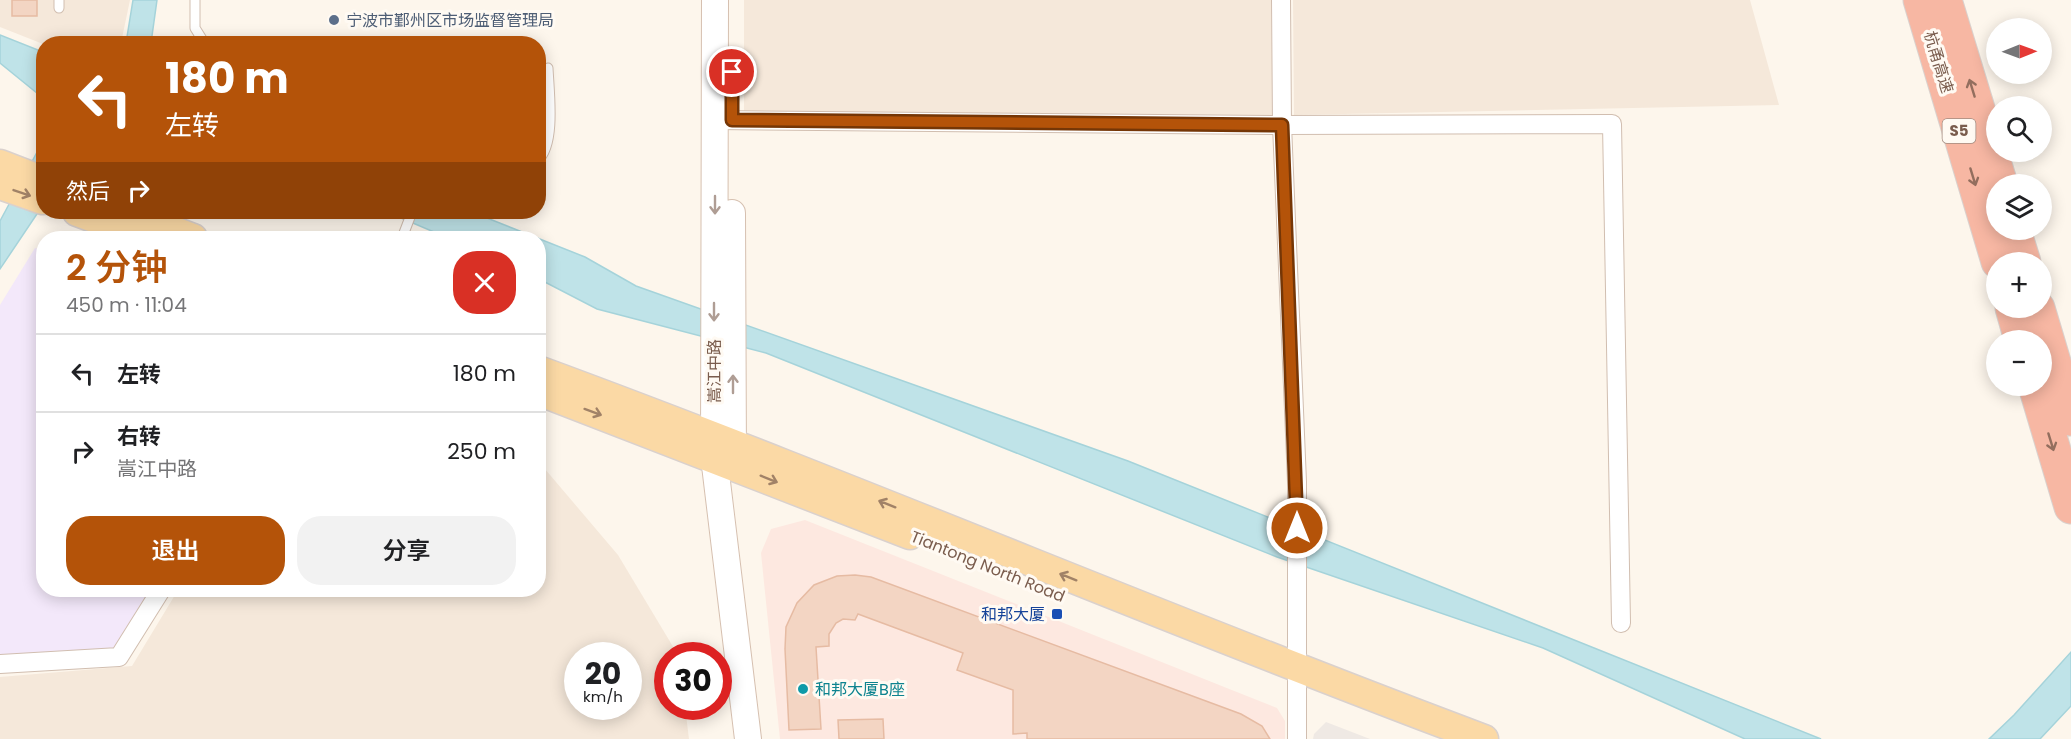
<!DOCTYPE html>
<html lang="zh">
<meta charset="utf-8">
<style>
body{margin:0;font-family:Poppins,"Noto Sans SC",sans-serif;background:#f2f2f2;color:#202124;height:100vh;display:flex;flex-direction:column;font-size:22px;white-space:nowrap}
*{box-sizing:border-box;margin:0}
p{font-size:20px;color:#757577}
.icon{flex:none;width:33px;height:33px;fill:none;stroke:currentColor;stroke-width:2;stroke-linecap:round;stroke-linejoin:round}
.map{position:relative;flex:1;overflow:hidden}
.drawer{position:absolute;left:36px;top:231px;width:510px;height:366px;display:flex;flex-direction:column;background:#fff;border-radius:24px;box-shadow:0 3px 15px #0003}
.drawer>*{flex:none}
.top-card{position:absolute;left:36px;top:36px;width:510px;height:183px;border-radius:24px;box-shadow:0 3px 15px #0003;background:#b45309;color:#fff;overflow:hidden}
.needle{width:39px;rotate:89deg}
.controls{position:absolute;left:1986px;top:18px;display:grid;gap:12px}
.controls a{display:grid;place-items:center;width:66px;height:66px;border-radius:50%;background:#fff;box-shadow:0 3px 15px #0003;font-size:30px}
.speed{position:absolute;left:564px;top:642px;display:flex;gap:12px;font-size:30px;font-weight:700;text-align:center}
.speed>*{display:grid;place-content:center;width:78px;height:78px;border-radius:50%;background:#fff;box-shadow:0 3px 15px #0003;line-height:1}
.speed small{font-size:15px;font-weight:400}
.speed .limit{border:9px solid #d22;background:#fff;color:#111}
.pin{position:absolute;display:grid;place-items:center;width:51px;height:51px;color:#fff;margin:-26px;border:3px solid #fff;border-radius:50%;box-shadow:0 2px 6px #0007}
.me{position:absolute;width:66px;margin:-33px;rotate:0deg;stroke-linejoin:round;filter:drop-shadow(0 0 4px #0008)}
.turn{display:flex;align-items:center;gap:21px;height:126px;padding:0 30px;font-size:27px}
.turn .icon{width:78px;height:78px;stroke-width:2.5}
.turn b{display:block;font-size:42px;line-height:51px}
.then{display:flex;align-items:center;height:57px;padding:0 30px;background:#0003;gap:12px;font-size:22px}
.round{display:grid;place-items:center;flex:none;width:63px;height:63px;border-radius:24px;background:#f2f2f2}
.head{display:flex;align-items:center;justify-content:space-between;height:102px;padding:0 30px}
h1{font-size:36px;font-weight:600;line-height:45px;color:#b45309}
.cta{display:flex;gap:12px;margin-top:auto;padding:12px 30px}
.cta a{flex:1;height:69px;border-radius:24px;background:#b45309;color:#fff;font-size:24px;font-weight:600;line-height:69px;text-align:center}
.cta a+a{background:#f2f2f2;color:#202124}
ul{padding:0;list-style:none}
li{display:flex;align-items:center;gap:18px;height:78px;padding:0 30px;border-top:2px solid #e0e0e0}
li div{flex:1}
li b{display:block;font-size:22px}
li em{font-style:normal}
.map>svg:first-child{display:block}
.residential{fill:#f5e8da;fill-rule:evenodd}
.commercial{fill:#fde8e0}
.industrial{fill:#efe9e4}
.education{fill:#f3e8fa}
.water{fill:#bfe3e8;stroke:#a5d3da;stroke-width:1.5}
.building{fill:#f3d5c3;stroke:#e6bba3;stroke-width:1.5}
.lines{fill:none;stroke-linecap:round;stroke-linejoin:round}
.lane-casing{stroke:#d1beb0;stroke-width:11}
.street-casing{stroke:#d1beb0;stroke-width:20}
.secondary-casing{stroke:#d6c0b0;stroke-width:28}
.primary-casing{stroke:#dad1cd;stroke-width:31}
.highway-casing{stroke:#dad1cd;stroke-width:35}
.lane{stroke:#fff;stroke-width:9}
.street{stroke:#fff;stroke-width:18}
.secondary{stroke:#fff;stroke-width:26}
.primary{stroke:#fbd9a5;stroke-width:28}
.highway{stroke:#f7b7a3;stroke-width:33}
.oneway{stroke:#936e5e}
.oneway2{stroke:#a18267}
.oneway3{stroke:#af9d94}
.route-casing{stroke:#753606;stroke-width:15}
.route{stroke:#b45309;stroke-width:10}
.service-dot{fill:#5c6f8a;stroke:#fffaf3;stroke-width:2}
.transit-dot{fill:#1a4fb4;stroke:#fffaf3;stroke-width:2}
.culture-dot{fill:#0f9aa8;stroke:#fffaf3;stroke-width:2}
.labels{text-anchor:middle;stroke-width:6;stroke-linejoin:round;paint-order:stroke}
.shield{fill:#fffaf3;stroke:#a28b7f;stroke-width:1.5}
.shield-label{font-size:15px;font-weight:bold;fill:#7a5c4d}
.service-label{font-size:16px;fill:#4e5e75;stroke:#fffaf3;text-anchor:start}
.street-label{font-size:16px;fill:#7a5c4d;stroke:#fffaf3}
.transit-label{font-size:16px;fill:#164399;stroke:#fffaf3;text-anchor:end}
.culture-label{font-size:16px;fill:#0d838f;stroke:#fffaf3;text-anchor:start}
</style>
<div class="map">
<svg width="2071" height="739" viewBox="0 0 2071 739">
<rect width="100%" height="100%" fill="#fdf6ec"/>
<path class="residential" d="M0,0H130L121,43L43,44L0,27Z
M744,0H1271L1273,115L744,112Z
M1293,0H1750L1779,105L1294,115Z
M539,462L618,555L678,655L668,656V706L685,707L689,739H0V677L132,666L178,590H538ZM578,656H628V706H578Z"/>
<path class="commercial" d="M805,520L1277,708L1285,721V739H780L761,553L771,529Z"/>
<path class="industrial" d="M1326,722L1370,739H1313L1314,734Z"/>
<path class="education" d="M35,248L44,251V590H157L117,654L0,661V305Z"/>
<path class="water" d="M133,0H157L151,43H126Z
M0,35L43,52V98L0,63Z
M43,141V205L0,269V221Z
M387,212H472L585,257L636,286L1128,461L1821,739H1745L1543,648L1277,557L766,353L597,309L539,279L538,238H448Z
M2071,652V706L2040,739H1989L2014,715Z"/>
<path class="building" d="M12,0H37V16H12Z
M855,575L871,577L1241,714L1262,726L1270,739H1027V733L1013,734V690L957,670L963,653L858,614L855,620L843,619L836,623L829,634V646L816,647L821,729L789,730L785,649L786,627L797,603L814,585L837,576Z
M883,719L884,739H839L838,720Z"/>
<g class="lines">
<g class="lane-casing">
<path id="lane" d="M59,0V8
M195,0V28L205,44
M538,160C556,145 549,91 548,68
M402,238L412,212"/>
</g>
<g class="street-casing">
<path id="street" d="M1281,0L1282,125L1297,482V739
M715,120L1282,125L1612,124L1621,623
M0,664L119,657L161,590"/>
</g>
<g class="secondary-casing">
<path id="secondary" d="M715,0L714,457L748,739
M732,213L733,462"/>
</g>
<g class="primary-casing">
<path id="primary" d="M0,164L44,181
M0,185L43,200
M77,212L147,238
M127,213L193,238
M538,370C856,487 1167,621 1484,739
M538,391L910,535"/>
</g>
<g class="highway-casing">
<path id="highway" d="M1920,0L1998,262
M1945,0L2001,184
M2014,230L2024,262
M2012,308L2021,340
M2038,308L2071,419
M2035,386L2071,507"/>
</g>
<use href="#lane" class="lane"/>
<use href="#street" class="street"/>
<use href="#secondary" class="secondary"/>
<use href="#primary" class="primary"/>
<use href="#highway" class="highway"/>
</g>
<defs><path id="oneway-shaft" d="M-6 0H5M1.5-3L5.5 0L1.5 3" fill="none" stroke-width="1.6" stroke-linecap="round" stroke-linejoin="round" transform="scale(1.5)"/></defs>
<g class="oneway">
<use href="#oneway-shaft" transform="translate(1972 88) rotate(-107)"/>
<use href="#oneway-shaft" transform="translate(1973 177) rotate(73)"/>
<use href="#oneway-shaft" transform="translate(2051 442) rotate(73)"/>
</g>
<g class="oneway2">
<use href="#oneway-shaft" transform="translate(22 193) rotate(19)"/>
<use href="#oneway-shaft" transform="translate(593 412) rotate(20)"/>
<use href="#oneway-shaft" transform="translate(769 479) rotate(22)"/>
<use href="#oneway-shaft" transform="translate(887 504) rotate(-158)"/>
<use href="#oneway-shaft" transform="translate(1068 577) rotate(-158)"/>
</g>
<g class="oneway3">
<use href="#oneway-shaft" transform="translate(715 205) rotate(90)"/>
<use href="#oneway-shaft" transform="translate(714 312) rotate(90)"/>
<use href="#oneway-shaft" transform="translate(733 384) rotate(-90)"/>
</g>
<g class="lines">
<g class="route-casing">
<path id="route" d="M732,72V120L1282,125L1297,528"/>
</g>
<use href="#route" class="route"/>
</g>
<circle class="service-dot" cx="334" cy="20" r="6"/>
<rect class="transit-dot" x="1051" y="608" width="12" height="12" rx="3"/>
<circle class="culture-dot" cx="803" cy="689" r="6"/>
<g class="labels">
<rect class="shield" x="1942.5" y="119" width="33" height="24" rx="4.5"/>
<g class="shield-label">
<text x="1959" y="136">S5</text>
</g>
<g class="service-label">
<text x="346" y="26">宁波市鄞州区市场监督管理局</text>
</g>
<g class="street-label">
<text transform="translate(1939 62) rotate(73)" y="6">杭甬高速</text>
<text transform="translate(714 371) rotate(-90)" y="6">嵩江中路</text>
<text transform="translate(988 566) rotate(22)" y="6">Tiantong North Road</text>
</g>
<g class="transit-label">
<text x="1045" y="620">和邦大厦</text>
</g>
<g class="culture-label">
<text x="815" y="695">和邦大厦B座</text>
</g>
</g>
</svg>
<div class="controls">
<a><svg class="needle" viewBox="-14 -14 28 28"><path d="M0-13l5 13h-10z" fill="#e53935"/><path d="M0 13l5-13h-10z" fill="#757577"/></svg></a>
<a><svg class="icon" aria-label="search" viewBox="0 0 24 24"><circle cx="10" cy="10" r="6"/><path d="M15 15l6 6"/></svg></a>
<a><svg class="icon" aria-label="layers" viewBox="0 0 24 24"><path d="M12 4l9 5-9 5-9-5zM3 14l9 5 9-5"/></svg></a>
<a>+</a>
<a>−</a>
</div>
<div class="speed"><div>20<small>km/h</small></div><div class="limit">30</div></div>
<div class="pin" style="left:732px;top:72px;background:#d93025"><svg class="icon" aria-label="arrive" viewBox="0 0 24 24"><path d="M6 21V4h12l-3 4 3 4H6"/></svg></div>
<svg class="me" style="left:1297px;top:528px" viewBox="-20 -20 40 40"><circle r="17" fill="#b45309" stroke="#fff" stroke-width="3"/><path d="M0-11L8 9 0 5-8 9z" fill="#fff"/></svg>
<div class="top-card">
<div class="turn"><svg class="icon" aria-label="left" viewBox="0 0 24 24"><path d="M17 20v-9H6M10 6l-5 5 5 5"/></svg><div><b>180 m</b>左转</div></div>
<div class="then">然后<svg class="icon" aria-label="right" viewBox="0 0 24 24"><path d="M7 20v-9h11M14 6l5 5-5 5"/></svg></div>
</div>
<section class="drawer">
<div class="head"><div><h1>2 分钟</h1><p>450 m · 11:04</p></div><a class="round" style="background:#d93025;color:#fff"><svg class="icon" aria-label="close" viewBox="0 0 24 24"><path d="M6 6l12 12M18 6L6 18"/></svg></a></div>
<ul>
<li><svg class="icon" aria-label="left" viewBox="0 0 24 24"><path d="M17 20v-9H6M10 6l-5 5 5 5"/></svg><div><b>左转</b></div><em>180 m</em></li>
<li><svg class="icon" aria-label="right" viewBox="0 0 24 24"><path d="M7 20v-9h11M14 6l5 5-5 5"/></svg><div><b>右转</b><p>嵩江中路</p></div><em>250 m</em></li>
</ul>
<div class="cta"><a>退出</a><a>分享</a></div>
</section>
</div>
